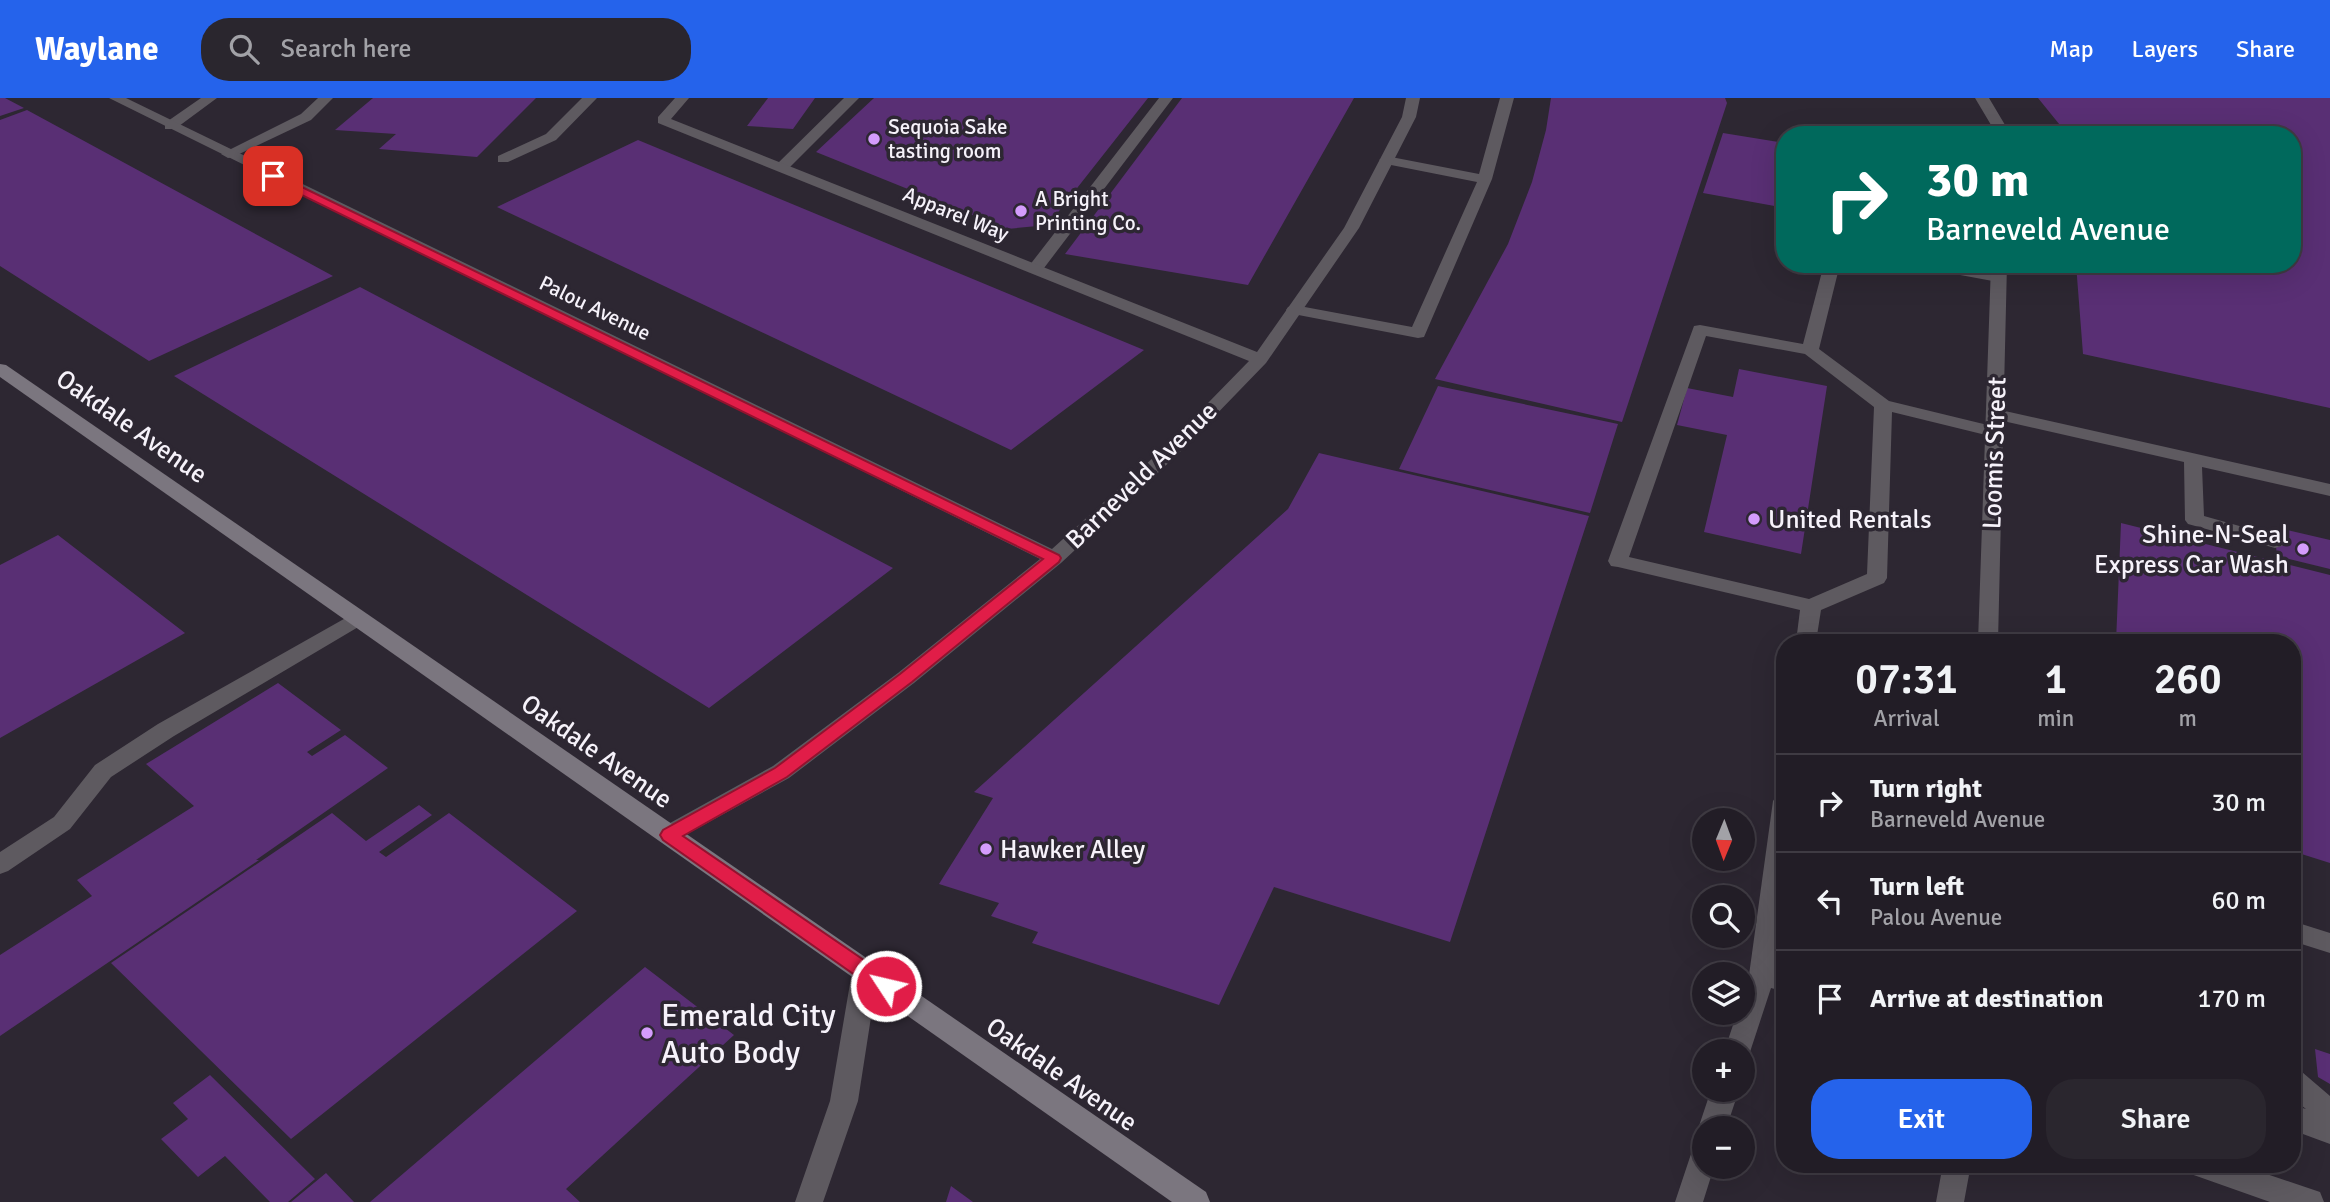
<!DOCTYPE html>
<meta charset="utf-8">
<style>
body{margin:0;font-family:Signika,sans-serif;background:#2a262e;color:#f1f3f6;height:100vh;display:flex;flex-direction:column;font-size:26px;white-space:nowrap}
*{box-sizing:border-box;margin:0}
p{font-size:23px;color:#a2a2a7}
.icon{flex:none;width:38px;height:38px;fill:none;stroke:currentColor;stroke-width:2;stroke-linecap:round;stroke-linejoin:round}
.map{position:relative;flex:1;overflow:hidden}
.panel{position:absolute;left:1776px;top:536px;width:525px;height:539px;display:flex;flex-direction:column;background:#221d26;border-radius:28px;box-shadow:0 7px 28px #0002,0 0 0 2px #3f3b43}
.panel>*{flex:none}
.guide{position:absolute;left:1776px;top:28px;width:525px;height:147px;border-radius:28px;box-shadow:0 7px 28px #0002,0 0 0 2px #3f3b43;background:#00695c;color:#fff;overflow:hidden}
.needle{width:46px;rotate:181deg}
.fabs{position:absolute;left:1692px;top:710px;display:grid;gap:14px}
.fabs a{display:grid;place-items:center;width:63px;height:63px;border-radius:50%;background:#221d26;box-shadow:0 7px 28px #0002,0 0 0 2px #3f3b43;font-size:35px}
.pin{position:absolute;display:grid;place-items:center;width:60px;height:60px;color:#fff;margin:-30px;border-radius:14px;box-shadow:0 4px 10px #0006}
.me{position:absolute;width:77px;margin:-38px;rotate:305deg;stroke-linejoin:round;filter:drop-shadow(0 0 5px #0008)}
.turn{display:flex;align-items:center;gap:24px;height:147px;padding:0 35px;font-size:32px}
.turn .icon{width:91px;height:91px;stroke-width:2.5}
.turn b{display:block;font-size:49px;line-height:60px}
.eta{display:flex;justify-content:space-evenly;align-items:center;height:119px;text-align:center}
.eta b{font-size:42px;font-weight:600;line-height:49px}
.action{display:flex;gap:14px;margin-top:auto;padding:14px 35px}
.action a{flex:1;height:80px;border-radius:28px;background:#2563eb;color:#fff;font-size:28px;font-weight:600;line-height:80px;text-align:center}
.action a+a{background:#2a262e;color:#f1f3f6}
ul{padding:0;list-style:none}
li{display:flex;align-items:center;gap:21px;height:98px;padding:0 35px;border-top:2px solid #3f3b43}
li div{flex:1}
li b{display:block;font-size:26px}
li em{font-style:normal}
header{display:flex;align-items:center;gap:42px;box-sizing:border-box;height:98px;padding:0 35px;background:#2563eb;color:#fff}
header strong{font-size:33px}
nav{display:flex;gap:38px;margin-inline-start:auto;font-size:24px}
.search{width:490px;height:63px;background:#2a262e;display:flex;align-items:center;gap:18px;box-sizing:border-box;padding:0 24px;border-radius:28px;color:#a2a2a7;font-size:26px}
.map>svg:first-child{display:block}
.building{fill:#592f74}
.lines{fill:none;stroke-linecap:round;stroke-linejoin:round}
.lane{fill:#5e5a60;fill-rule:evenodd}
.street{fill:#5e5a60;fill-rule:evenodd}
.secondary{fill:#7b767f;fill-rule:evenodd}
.route{fill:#e11d48;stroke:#92132f;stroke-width:2}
.poi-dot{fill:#d49cfc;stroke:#2d2732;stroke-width:2.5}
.labels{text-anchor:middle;stroke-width:7;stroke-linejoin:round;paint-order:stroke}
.far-poi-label{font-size:21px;fill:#f6f2fa;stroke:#2d2732;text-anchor:start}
.far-street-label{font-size:21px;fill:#f6f2fa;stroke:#2d2732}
.street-label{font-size:26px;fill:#f6f2fa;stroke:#2d2732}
.poi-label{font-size:26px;fill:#f6f2fa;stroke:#2d2732;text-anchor:start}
.near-poi-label{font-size:32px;fill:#f6f2fa;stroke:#2d2732;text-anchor:start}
</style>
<header>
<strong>Waylane</strong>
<div class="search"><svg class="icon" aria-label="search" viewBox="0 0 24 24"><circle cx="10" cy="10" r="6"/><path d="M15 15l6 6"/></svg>Search here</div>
<nav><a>Map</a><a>Layers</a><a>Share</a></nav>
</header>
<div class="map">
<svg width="2330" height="1104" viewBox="0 0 2330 1104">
<rect width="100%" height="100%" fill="#2d2732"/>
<path class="building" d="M0,0H5L24,10L0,18Z
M373,0H536L477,59L379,51L396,36L335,32Z
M768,0H815L793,31L747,28Z
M874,0H1148L1048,127L1007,131L816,54Z
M1182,0H1354L1248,187L1065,156Z
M1551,0H1725L1727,5L1622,324L1435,281L1508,146L1532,84L1546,32Z
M2038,0H2330V310L2083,256L2076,166H2292V37H2068Z
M27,12L333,178L149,263L0,168V22Z
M1723,35L1785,45V110L1703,95Z
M638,42L1144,252L1011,352L497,109Z
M360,189L893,470L709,610L174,278Z
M1739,271L1827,288L1801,456L1704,434L1727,337L1677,327L1687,290L1733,299Z
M1438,288L1618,326L1590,415L1399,371Z
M1319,355L1589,418L1450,844L1274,789L1219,907L1032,845L1038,834L991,818L999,805L939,786L993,700L974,694L1288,411Z
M2121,425L2330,477V765L2292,753V544H2116Z
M2274,429L2330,442V471L2277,458Z
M58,437L185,535L0,640V467Z
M278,585L341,632L307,654L312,658L345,637L388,670L256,762H259L0,938V857L92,798L77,782L194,708L146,666Z
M419,707L432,717L379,754L386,759L449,715L577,813L291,1041L111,865L332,715L366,743Z
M645,869L734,937L566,1091L580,1104H370Z
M2315,951L2330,956V986L2318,979Z
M210,977L315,1081L288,1104H270L225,1058L198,1079L161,1041L188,1021L173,1005Z
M326,1075L354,1104H291Z
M951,1088L973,1104H946Z"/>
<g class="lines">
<path class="lane" d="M201,0H217L175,31H165V25Z
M318,0H333L311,22L233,59L228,60L221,56L301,16Z
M582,0H597L556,42L508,64H498V58L546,36Z
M844,0H859L787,72H777V66Z
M1159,0H1173L1041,174H1029L1027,171L1029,168Z
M1500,0H1514L1492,81L1424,239L1418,240L1288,215L1286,212L1288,209L1294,207L1412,229L1477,84L1386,66L1379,62L1386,58L1479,76Z
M1824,166H1840L1819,251L1889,303L2000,330L2003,334L1994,339L1892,314L1887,480L1884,485L1821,512L1816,544H1796L1800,512L1618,469L1611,468L1608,463L1694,228L1700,227L1803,246ZM1706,238L1805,256L1874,309L1867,476L1809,501L1629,459Z
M1920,166H1955L2004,176L2006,179L1998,184L1928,171Z
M1996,311L2330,386V398L2202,369L2204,418L2282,440L2285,444L2282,448L2275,450L2188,426L2185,422L2184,364L1990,320L1987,316L1990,312Z
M358,513L365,515L368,520L365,525L174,638L111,679L70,731L8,773L0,776V754L54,719L95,667L158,626Z
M1785,694V795L1776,870L1785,872V894L1771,890L1750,954L1743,964V954H1724L1737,915H1743V896L1749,877L1773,703L1777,697Z
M2292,823L2330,835V855L2292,843Z
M2292,971L2302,974L2330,998V1046L2292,1032V1007L2306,1011L2292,1000Z
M1711,992H1739L1726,1031H1704V1041L1698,1031Z
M1704,1043V1069H1714L1703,1104H1675L1694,1047Z"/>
<path class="street" d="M109,0H126L1052,451L1165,349L1249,263L658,25V19L675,0H689L671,21L1257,254L1344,130L1402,19L1406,0H1420L1416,19L1359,130L1266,265L1177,357L1061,465L914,585L789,680L669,746L661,744L657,737L661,730L773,668L898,575L1040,461Z
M1975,0H1989L2011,37H1997Z
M1991,166H2007L1998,544H1978Z
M865,863L874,866L878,874L858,1003L823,1104H795L830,1003L852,874L856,866Z
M1943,1066H1971L1964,1104H1936Z
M2184,1066H2237L2320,1094L2324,1104H2270L2188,1075Z"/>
<path class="secondary" d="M0,266L6,267L1206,1094L1210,1104H1172L0,279Z"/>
</g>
<path class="route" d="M273,75L1059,457L1061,460L1059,464L912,584L787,679L683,738L893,882L896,888L893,894L886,896L879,894L663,742L660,737L663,732L775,670L900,576L1043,461L269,81L267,78Z"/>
<g class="poi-dot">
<circle cx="874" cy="41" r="7"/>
<circle cx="1021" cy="113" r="7"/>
<circle cx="1754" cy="421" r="7"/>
<circle cx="2303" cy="451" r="7"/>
<circle cx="986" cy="751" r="7"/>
<circle cx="647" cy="935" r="7"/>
</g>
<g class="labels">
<g class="far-poi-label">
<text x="888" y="36">Sequoia Sake<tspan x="888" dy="24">tasting room</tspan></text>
<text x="1035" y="108">A Bright<tspan x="1035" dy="24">Printing Co.</tspan></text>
</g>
<g class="far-street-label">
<text transform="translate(956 116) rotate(22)" y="7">Apparel Way</text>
<text transform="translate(595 210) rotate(26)" y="7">Palou Avenue</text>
</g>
<g class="street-label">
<text transform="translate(132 328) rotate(35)" y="9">Oakdale Avenue</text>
<text transform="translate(1994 355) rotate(-88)" y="9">Loomis Street</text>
<text transform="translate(1141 377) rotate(-44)" y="9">Barneveld Avenue</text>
<text transform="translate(597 653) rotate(35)" y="9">Oakdale Avenue</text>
<text transform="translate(1062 976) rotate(35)" y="9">Oakdale Avenue</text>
</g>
<g class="poi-label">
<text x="1768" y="430">United Rentals</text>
<text x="2289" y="445" text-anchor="end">Shine-N-Seal<tspan x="2289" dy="30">Express Car Wash</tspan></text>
<text x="1000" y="760">Hawker Alley</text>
</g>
<g class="near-poi-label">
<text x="661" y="928">Emerald City<tspan x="661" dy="37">Auto Body</tspan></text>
</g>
</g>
</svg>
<div class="fabs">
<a><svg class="needle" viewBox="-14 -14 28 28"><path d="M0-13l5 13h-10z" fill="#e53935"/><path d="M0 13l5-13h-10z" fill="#a2a2a7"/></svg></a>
<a><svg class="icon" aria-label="search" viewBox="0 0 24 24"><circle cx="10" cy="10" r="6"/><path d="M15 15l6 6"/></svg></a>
<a><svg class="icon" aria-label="layers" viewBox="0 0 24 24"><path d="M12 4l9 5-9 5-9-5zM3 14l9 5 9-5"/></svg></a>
<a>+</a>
<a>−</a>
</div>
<div class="pin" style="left:273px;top:78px;background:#d93025"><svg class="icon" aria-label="arrive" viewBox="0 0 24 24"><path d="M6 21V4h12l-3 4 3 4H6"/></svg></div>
<svg class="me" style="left:886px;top:888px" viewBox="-20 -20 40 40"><circle r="17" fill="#e11d48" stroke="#fff" stroke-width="3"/><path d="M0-11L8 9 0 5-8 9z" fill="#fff"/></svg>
<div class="guide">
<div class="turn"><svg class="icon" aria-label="right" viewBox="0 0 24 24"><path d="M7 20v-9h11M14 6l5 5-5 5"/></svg><div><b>30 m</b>Barneveld Avenue</div></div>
</div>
<section class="panel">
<div class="eta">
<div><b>07:31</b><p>Arrival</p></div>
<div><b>1</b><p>min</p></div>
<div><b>260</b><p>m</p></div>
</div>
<ul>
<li><svg class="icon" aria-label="right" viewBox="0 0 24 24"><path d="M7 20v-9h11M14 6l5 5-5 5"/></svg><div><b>Turn right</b><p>Barneveld Avenue</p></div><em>30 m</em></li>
<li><svg class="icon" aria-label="left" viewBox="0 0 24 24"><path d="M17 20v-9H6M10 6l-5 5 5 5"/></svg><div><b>Turn left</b><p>Palou Avenue</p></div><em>60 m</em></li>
<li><svg class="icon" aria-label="arrive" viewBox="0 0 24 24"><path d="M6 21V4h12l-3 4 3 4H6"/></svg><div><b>Arrive at destination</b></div><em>170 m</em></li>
</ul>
<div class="action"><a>Exit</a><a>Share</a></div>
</section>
</div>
